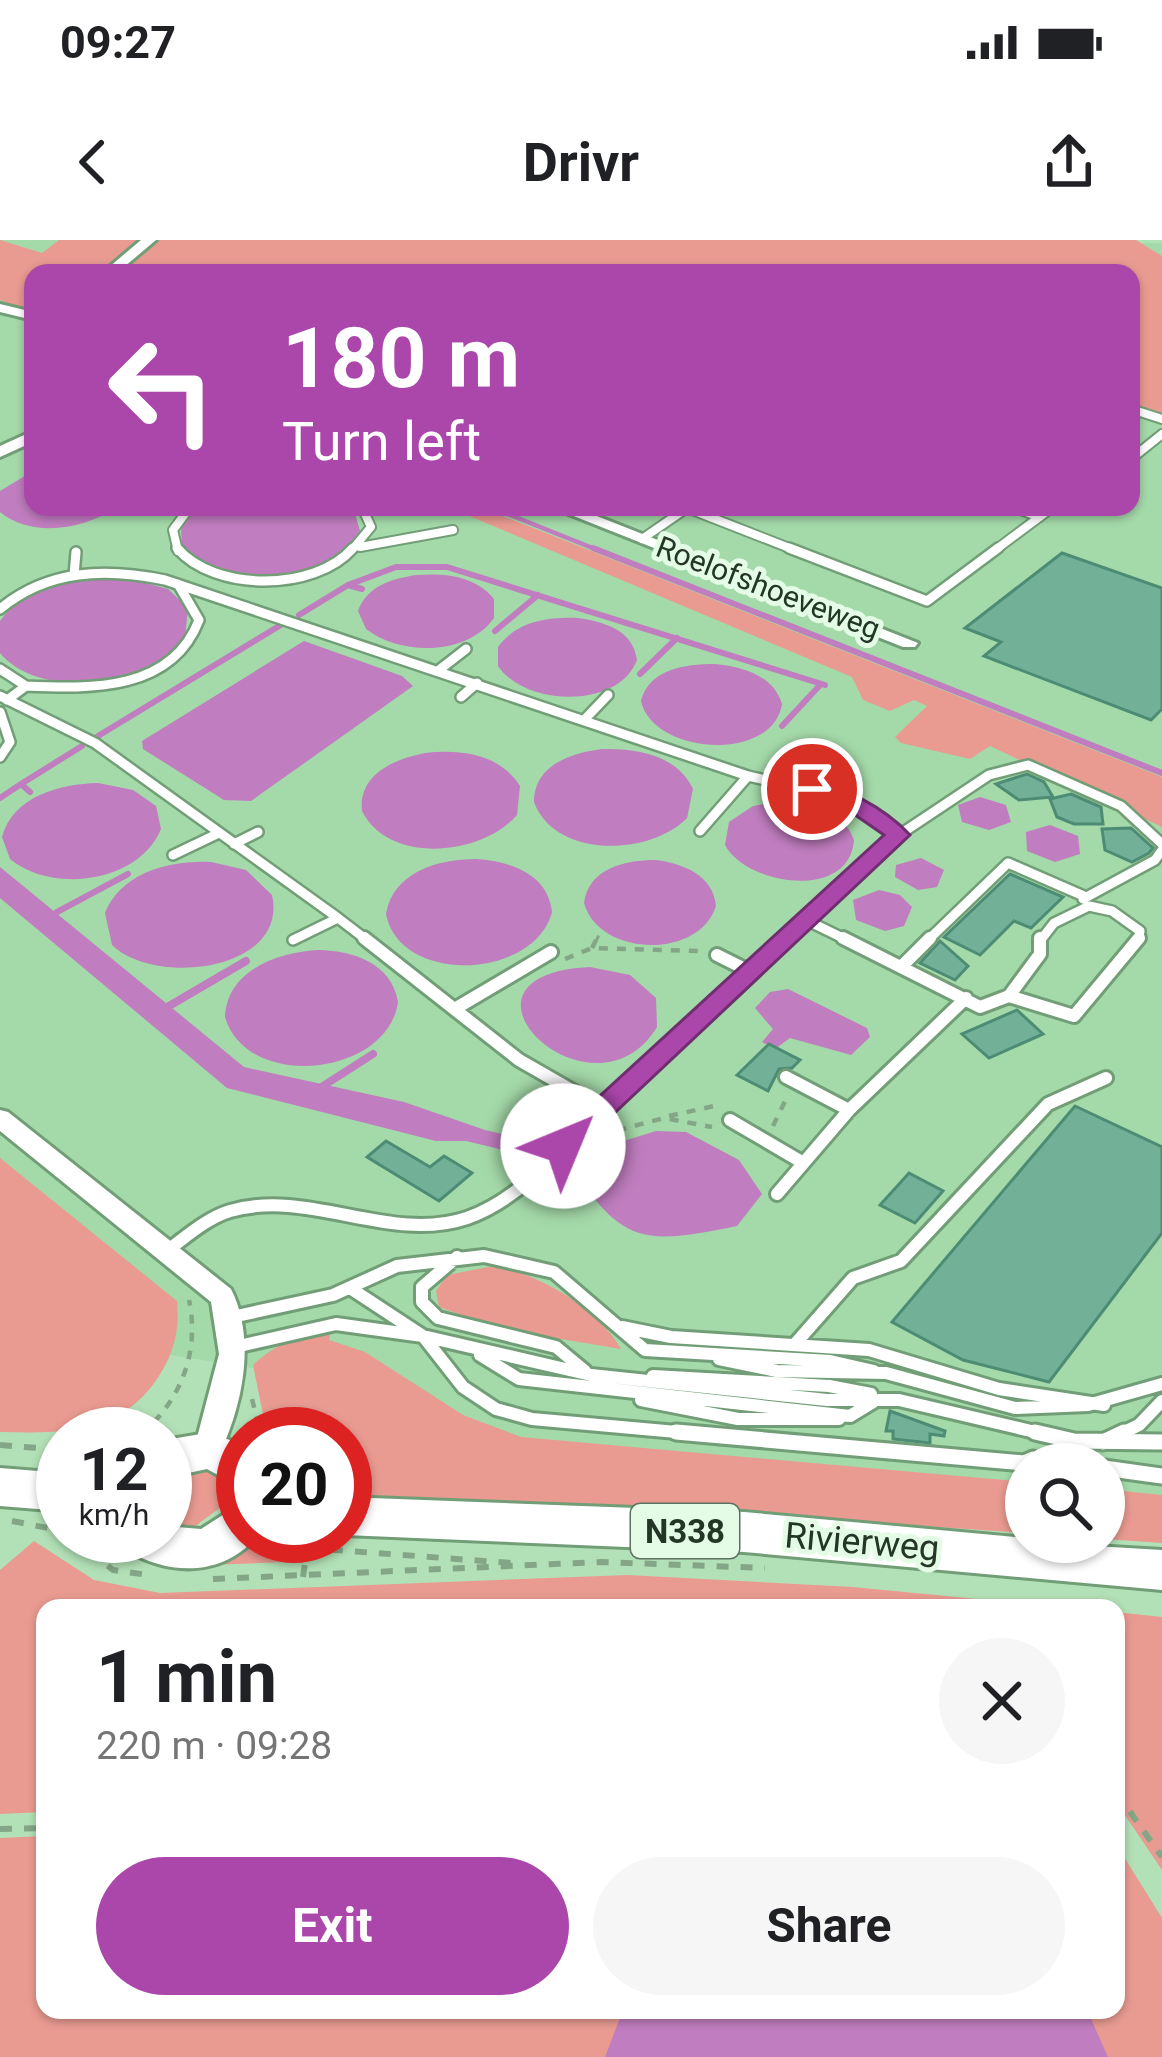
<!DOCTYPE html>
<meta charset="utf-8">
<style>
body{margin:0;font-family:Roboto,sans-serif;background:#f6f6f6;color:#202124;height:100vh;display:flex;flex-direction:column;font-size:45px;white-space:nowrap}
*{box-sizing:border-box;margin:0}
p{font-size:39px;color:#757577}
.icon{flex:none;width:66px;height:66px;fill:none;stroke:currentColor;stroke-width:2;stroke-linecap:round;stroke-linejoin:round}
.map{position:relative;flex:1;overflow:hidden}
.side{position:absolute;left:36px;top:1359px;width:1089px;height:420px;display:flex;flex-direction:column;background:#fff;border-radius:24px;box-shadow:0 3px 9px #0004}
.side>*{flex:none}
.banner{position:absolute;left:24px;top:24px;width:1116px;height:252px;border-radius:24px;box-shadow:0 3px 9px #0004;background:#ab46ab;color:#fff;overflow:hidden}
.controls{position:absolute;left:1005px;top:1203px;display:grid;gap:24px}
.controls a{display:grid;place-items:center;width:120px;height:120px;border-radius:50%;background:#fff;box-shadow:0 3px 9px #0004;font-size:60px}
.speed{position:absolute;left:36px;top:1167px;display:flex;gap:24px;font-size:60px;font-weight:700;text-align:center}
.speed>*{display:grid;place-content:center;width:156px;height:156px;border-radius:50%;background:#fff;box-shadow:0 3px 9px #0004;line-height:1}
.speed small{font-size:30px;font-weight:400}
.speed .limit{border:18px solid #d22;background:#fff;color:#111}
.pin{position:absolute;display:grid;place-items:center;width:102px;height:102px;color:#fff;margin:-51px;border:6px solid #fff;border-radius:50%;box-shadow:0 3px 12px #0007}
.me{position:absolute;width:132px;margin:-66px;rotate:45deg;stroke-linejoin:round;filter:drop-shadow(0 0 9px #0008)}
.turn{display:flex;align-items:center;gap:42px;height:252px;padding:0 60px;font-size:54px}
.turn .icon{width:156px;height:156px;stroke-width:2.5}
.turn b{display:block;font-size:84px;line-height:102px}
.round{display:grid;place-items:center;flex:none;width:126px;height:126px;border-radius:63px;background:#f6f6f6}
.overview{display:flex;align-items:center;justify-content:space-between;height:204px;padding:0 60px}
h1{font-size:72px;font-weight:700;line-height:90px}
.primary-button{display:flex;gap:24px;margin-top:auto;padding:24px 60px}
.primary-button a{flex:1;height:138px;border-radius:72px;background:#ab46ab;color:#fff;font-size:48px;font-weight:700;line-height:138px;text-align:center}
.primary-button a+a{background:#f6f6f6;color:#202124}
.status{display:flex;justify-content:space-between;align-items:center;height:84px;padding:0 60px;background:#fff;direction:ltr}
.status svg{height:33px;fill:currentColor}
header{display:flex;justify-content:space-between;align-items:center;height:156px;padding:0 60px;background:#fff;font-size:54px;font-weight:700}
.map>svg:first-child{display:block}
.built{fill:#a4d9a9;fill-rule:evenodd}
.green{fill:#e99b91}
.water{fill:#c07dbf}
.lines{fill:none;stroke-linecap:round;stroke-linejoin:round}
.stream-far2{stroke:#c07dbf;stroke-width:4.5}
.stream-far1{stroke:#c07dbf;stroke-width:6}
.stream{stroke:#c07dbf;stroke-width:8}
.building{fill:#72b198;stroke:#4d8c74;stroke-width:3}
.service-far3-casing{stroke:#729e77;stroke-width:12}
.service-far2-casing{stroke:#729e77;stroke-width:14}
.service-far1-casing{stroke:#729e77;stroke-width:18}
.service-casing{stroke:#729e77;stroke-width:21}
.minor-casing{stroke:#729e77;stroke-width:6}
.primary-casing{stroke:#729e77;stroke-width:6}
.path-far2{stroke:#83a786;stroke-width:3;stroke-dasharray:6 6;stroke-linecap:butt}
.path-far1{stroke:#83a786;stroke-width:4.5;stroke-dasharray:9 9;stroke-linecap:butt}
.path{stroke:#83a786;stroke-width:6;stroke-dasharray:12 12;stroke-linecap:butt}
.service-far3{stroke:#fff;stroke-width:8}
.service-far2{stroke:#fff;stroke-width:9}
.service-far1{stroke:#fff;stroke-width:12}
.service{stroke:#fff;stroke-width:15}
.minor{fill:#fff;fill-rule:evenodd}
.primary{fill:#fff;fill-rule:evenodd}
.route{fill:#ab46ab;stroke:#6f2e6f;stroke-width:3}
.labels{text-anchor:middle;stroke-width:10;stroke-linejoin:round;paint-order:stroke}
.far-street-label{font-size:30px;fill:#243626;stroke:#e4fce6}
.shield{fill:#e4fce6;stroke:#5e7160;stroke-width:3}
.shield-label{font-size:33px;font-weight:bold;fill:#243626}
.street-label{font-size:36px;fill:#243626;stroke:#e4fce6}
</style>
<div class="status"><b>09:27</b><svg viewBox="0 0 49 12"><path d="M0 12V9h3v3zM5 12V6h3v6zM10 12V3h3v9zM15 12V0h3v12zM26 1h20v11H26zM47 4h2v5h-2z"/></svg></div>
<header><svg class="icon" aria-label="back" viewBox="0 0 24 24"><path d="M15 5l-7 7 7 7"/></svg>Drivr<svg class="icon" aria-label="share" viewBox="0 0 24 24"><path d="M12 15V3M7 8l5-5 5 5M5 13v7h14v-7"/></svg></header>
<div class="map">
<svg width="1162" height="1817" viewBox="0 0 1162 1817">
<rect width="100%" height="100%" fill="#b3e1b7"/>
<path class="built" d="M0,0L1162,3V1268L1104,1262V1224H1026V1255L496,1205L301,1136L83,1101L0,1097ZM33,33H1131V267H33Z"/>
<path class="green" d="M0,0L42,13L59,0H143L102,33H33V73L0,60Z
M158,0H1136L1162,16V176L1131,166V33H117Z
M448,267H480L1162,537V587L990,506L970,519L901,503L895,497L927,466L914,460L890,471L863,460L852,437Z
M0,918L177,1061C180,1093 173,1116 155,1142C116,1196 61,1193 0,1192Z
M494,1026C539,1034 598,1068 621,1109L501,1089L439,1067L436,1051L447,1035Z
M331,1090L329,1100L365,1112L463,1175L521,1197L1026,1242V1293L700,1271L345,1256V1194H267L253,1125C275,1104 301,1094 331,1090Z
M206,1228L221,1240V1267L194,1287L165,1284V1234Z
M1104,1249L1162,1255V1303L1104,1299Z
M301,1296L289,1322L210,1325L258,1299Z
M34,1301L94,1340L160,1353L628,1335L853,1347L1071,1368H45V1572L0,1574V1330Z
M1116,1372L1162,1377V1630L1116,1562Z
M45,1596V1770H1116V1604L1162,1678V1817H0V1598Z"/>
<path class="water" d="M33,231V267H116C85,290 31,298 0,272V251Z
M197,267H353L360,291C333,346 220,353 182,307L181,287Z
M416,335C444,333 475,335 494,359V378C467,416 401,416 366,389L358,371C367,346 391,339 416,335Z
M122,337L168,349L188,368L185,398C148,445 41,462 0,413V381C28,343 78,337 122,337Z
M578,378C605,382 633,390 637,420C618,470 525,466 498,426V407C517,381 548,377 578,378Z
M304,401L402,436L413,446L251,561L224,560L143,509L142,501Z
M715,424C743,427 773,435 782,464C773,523 653,515 641,461C649,429 685,424 715,424Z
M602,509C637,508 677,515 693,549L687,578C650,616 555,619 534,562C534,525 571,513 602,509Z
M425,513C461,509 500,514 520,546L517,575C482,616 389,625 362,571C358,534 395,519 425,513Z
M98,543L133,550L156,566L161,589C139,643 52,654 10,619L2,597C13,556 60,544 98,543Z
M980,557L1006,565L1011,582L989,590L962,582L958,565Z
M780,561C810,561 843,569 854,600C850,661 747,646 725,605L729,582L753,566Z
M1050,585L1078,596L1080,614L1055,622L1027,611L1026,592Z
M921,618L944,630L937,647L918,650L895,637L896,625Z
M476,619C510,621 548,634 552,672C535,739 400,746 386,674C393,632 438,619 476,619Z
M656,620C684,624 713,635 716,666C699,720 599,717 584,663C589,628 625,620 656,620Z
M211,622L246,630L272,655C289,731 155,747 112,705L105,673C122,632 170,620 211,622Z
M0,627L244,827L404,862L485,890L585,913L656,891L686,892L739,920L762,954L737,986C648,1004 622,1007 572,926L466,901H436L227,848L0,658Z
M879,650L900,655L912,667L904,686L885,691L856,680L853,660Z
M319,710C354,711 391,723 398,762C388,836 247,852 225,777C227,730 278,712 319,710Z
M590,727L630,735L656,758L657,787C593,892 428,735 590,727Z
M788,749L867,788L870,797L851,815L790,798L775,809L762,802L773,789L755,768L770,752Z
M623,1770H1087L1108,1817H605Z"/>
<g class="lines">
<path class="stream-far2" d="M490,267L600,311"/>
<path class="stream-far1" d="M593,308L1162,533
M362,349L348,345L396,327H447L825,445
M299,375L348,345
M495,391L538,355
M640,434L677,398
M782,486L821,444
M98,496L284,383
M30,552L21,544L82,506
M0,558L21,544
M57,672L128,634"/>
<path class="stream" d="M169,766L246,721
M323,846L373,814"/>
</g>
<path class="building" d="M1062,313L1162,348V469L1151,480L984,416L1001,402L965,388Z
M1027,534L1044,542L1053,557L1019,560L996,544Z
M1071,554L1101,567L1103,584H1074L1057,577L1050,559Z
M1131,588L1153,608L1149,613L1132,622L1105,610L1102,589Z
M1010,634L1063,657L1031,688L1014,681L980,715L944,697Z
M940,701L968,726L955,740L920,723Z
M1017,770L1043,794L989,818L962,794Z
M769,804L800,820L792,828L779,829L768,851L737,835Z
M1075,866L1162,907V993L1049,1142L963,1120L892,1082Z
M386,901L430,927L444,916L472,933L439,961L367,917Z
M909,933L943,951L915,983L880,965Z
M890,1171L945,1191L944,1196L930,1194V1203L893,1199V1191H886Z"/>
<g class="lines">
<g class="service-far3-casing">
<path id="service-far3" d="M1131,169L1162,179
M1131,219L1162,194
M1012,267L1040,277
M642,299L687,268L797,311
M360,307L453,290
M178,311L173,290L190,267
M351,311L371,287L362,267
M994,311L1053,267"/>
</g>
<g class="service-far2-casing">
<path id="service-far2" d="M177,308C214,352 315,352 353,308
M789,308L927,361L998,308
M74,335L76,312
M0,369C48,329 106,328 165,340L748,536L837,556L899,595L782,701
M0,429L26,446L7,460
M439,430L466,409
M26,446C92,449 172,451 199,380L178,344
M0,456L95,503L338,678
M461,457L477,443
M0,472L10,502L0,517
M586,478L608,455
M700,591L748,536
M899,595L989,535L1028,525L1121,566L1162,604
M234,604L258,592
M173,615L219,593
M1083,659L1155,620L1162,610
M808,681L849,701
M293,700L338,678L368,701
M927,701L1008,623L1086,657
M1040,701L1054,683L1089,666L1112,671L1140,691L1138,701"/>
</g>
<g class="service-far1-casing">
<path id="service-far1" d="M843,698L980,767L1009,756
M717,715L751,732
M902,726L930,698
M1009,756L1074,776L1139,698
M1009,756L1040,714V698
M458,767L551,712
M786,837L849,870
M601,867L786,698
M730,880L800,921
M777,954L849,870L966,758
M168,1010C187,996 207,978 230,971C309,948 390,1004 467,978C522,959 562,907 601,867L519,820L364,698
M457,1017L422,1047V1062L438,1078L556,1107L585,1131
M350,1048L423,1096L463,1147L496,1169L532,1179L710,1195
M232,1077L333,1055L397,1026L484,1016L554,1032L645,1110L830,1121L874,1131
M622,1087L671,1097L869,1110L999,1149L1104,1165
M795,1104L853,1038L901,1021L1048,864L1106,838
M235,1107L336,1084L423,1096L591,1135L827,1160H899L1048,1195
M480,1115L519,1139L850,1176L873,1162
M719,1119L777,1131L886,1133L1015,1168L1088,1165L1162,1144
M653,1136L829,1146L871,1154
M641,1160L738,1179H839
M1118,1195L1139,1185L1162,1161"/>
</g>
<g class="service-casing">
<path id="service" d="M676,1192L1024,1223L1033,1219
M1035,1192L1074,1201L1162,1202
M1103,1202L1124,1192
M1104,1228L1162,1236"/>
</g>
<g class="minor-casing">
<path id="minor" d="M141,0H156L117,33H102Z
M0,64L33,72V80L0,72Z
M33,191V202L0,217V206Z
M551,267H574L918,403L915,407H903Z
M0,870L8,872L231,1049C257,1100 242,1168 218,1217L208,1220L198,1217L194,1209L219,1114L211,1062L0,891Z"/>
</g>
<g class="primary-casing">
<path id="primary" d="M207,1193L243,1204V1249L207,1229L165,1238V1200Z
M0,1228L63,1233V1271L0,1266Z
M345,1257L744,1272L1026,1298V1302L1162,1310V1350L744,1312L345,1295Z
M243,1262V1296H258C222,1337 170,1336 126,1310L119,1296H165V1286L201,1289Z"/>
</g>
<path class="path-far2" d="M596,701L599,695"/>
<path class="path-far1" d="M592,708L597,698
M565,719L592,708L700,711
M669,876L714,866
M773,886L786,859
M600,895L664,878L712,887
M252,1159L261,1194
M141,1194C181,1161 200,1111 189,1060"/>
<path class="path" d="M0,1205L63,1210
M12,1281L63,1291
M70,1296L113,1330L148,1335
M307,1308L512,1323
M303,1337L309,1296
M213,1339L601,1322L765,1328
M1116,1552L1162,1617
M0,1589L45,1588"/>
<use href="#service-far3" class="service-far3"/>
<use href="#service-far2" class="service-far2"/>
<use href="#service-far1" class="service-far1"/>
<use href="#service" class="service"/>
<use href="#minor" class="minor"/>
<use href="#primary" class="primary"/>
</g>
<path class="route" d="M804,544C837,539 888,571 910,595L572,913H553V899L884,595L848,570L804,553Z"/>
<g class="labels">
<g class="far-street-label">
<text transform="translate(768 348) rotate(21)" y="10">Roelofshoeveweg</text>
</g>
<rect class="shield" x="631" y="1264" width="108" height="54" rx="9"/>
<g class="shield-label">
<text x="685" y="1303">N338</text>
</g>
<g class="street-label">
<text transform="translate(862 1301) rotate(5)" y="13">Rivierweg</text>
</g>
</g>
</svg>
<div class="controls">
<a><svg class="icon" aria-label="search" viewBox="0 0 24 24"><circle cx="10" cy="10" r="6"/><path d="M15 15l6 6"/></svg></a>
</div>
<div class="speed"><div>12<small>km/h</small></div><div class="limit">20</div></div>
<div class="pin" style="left:812px;top:549px;background:#d93025"><svg class="icon" aria-label="arrive" viewBox="0 0 24 24"><path d="M6 21V4h12l-3 4 3 4H6"/></svg></div>
<svg class="me" style="left:563px;top:906px" viewBox="-20 -20 40 40"><circle r="19" fill="#fff"/><path d="M0-13L10 11 0 6-10 11z" fill="#ab46ab"/></svg>
<div class="banner">
<div class="turn"><svg class="icon" aria-label="left" viewBox="0 0 24 24"><path d="M17 20v-9H6M10 6l-5 5 5 5"/></svg><div><b>180 m</b>Turn left</div></div>
</div>
<section class="side">
<div class="overview"><div><h1>1 min</h1><p>220 m · 09:28</p></div><a class="round"><svg class="icon" aria-label="close" viewBox="0 0 24 24"><path d="M6 6l12 12M18 6L6 18"/></svg></a></div>
<div class="primary-button"><a>Exit</a><a>Share</a></div>
</section>
</div>
